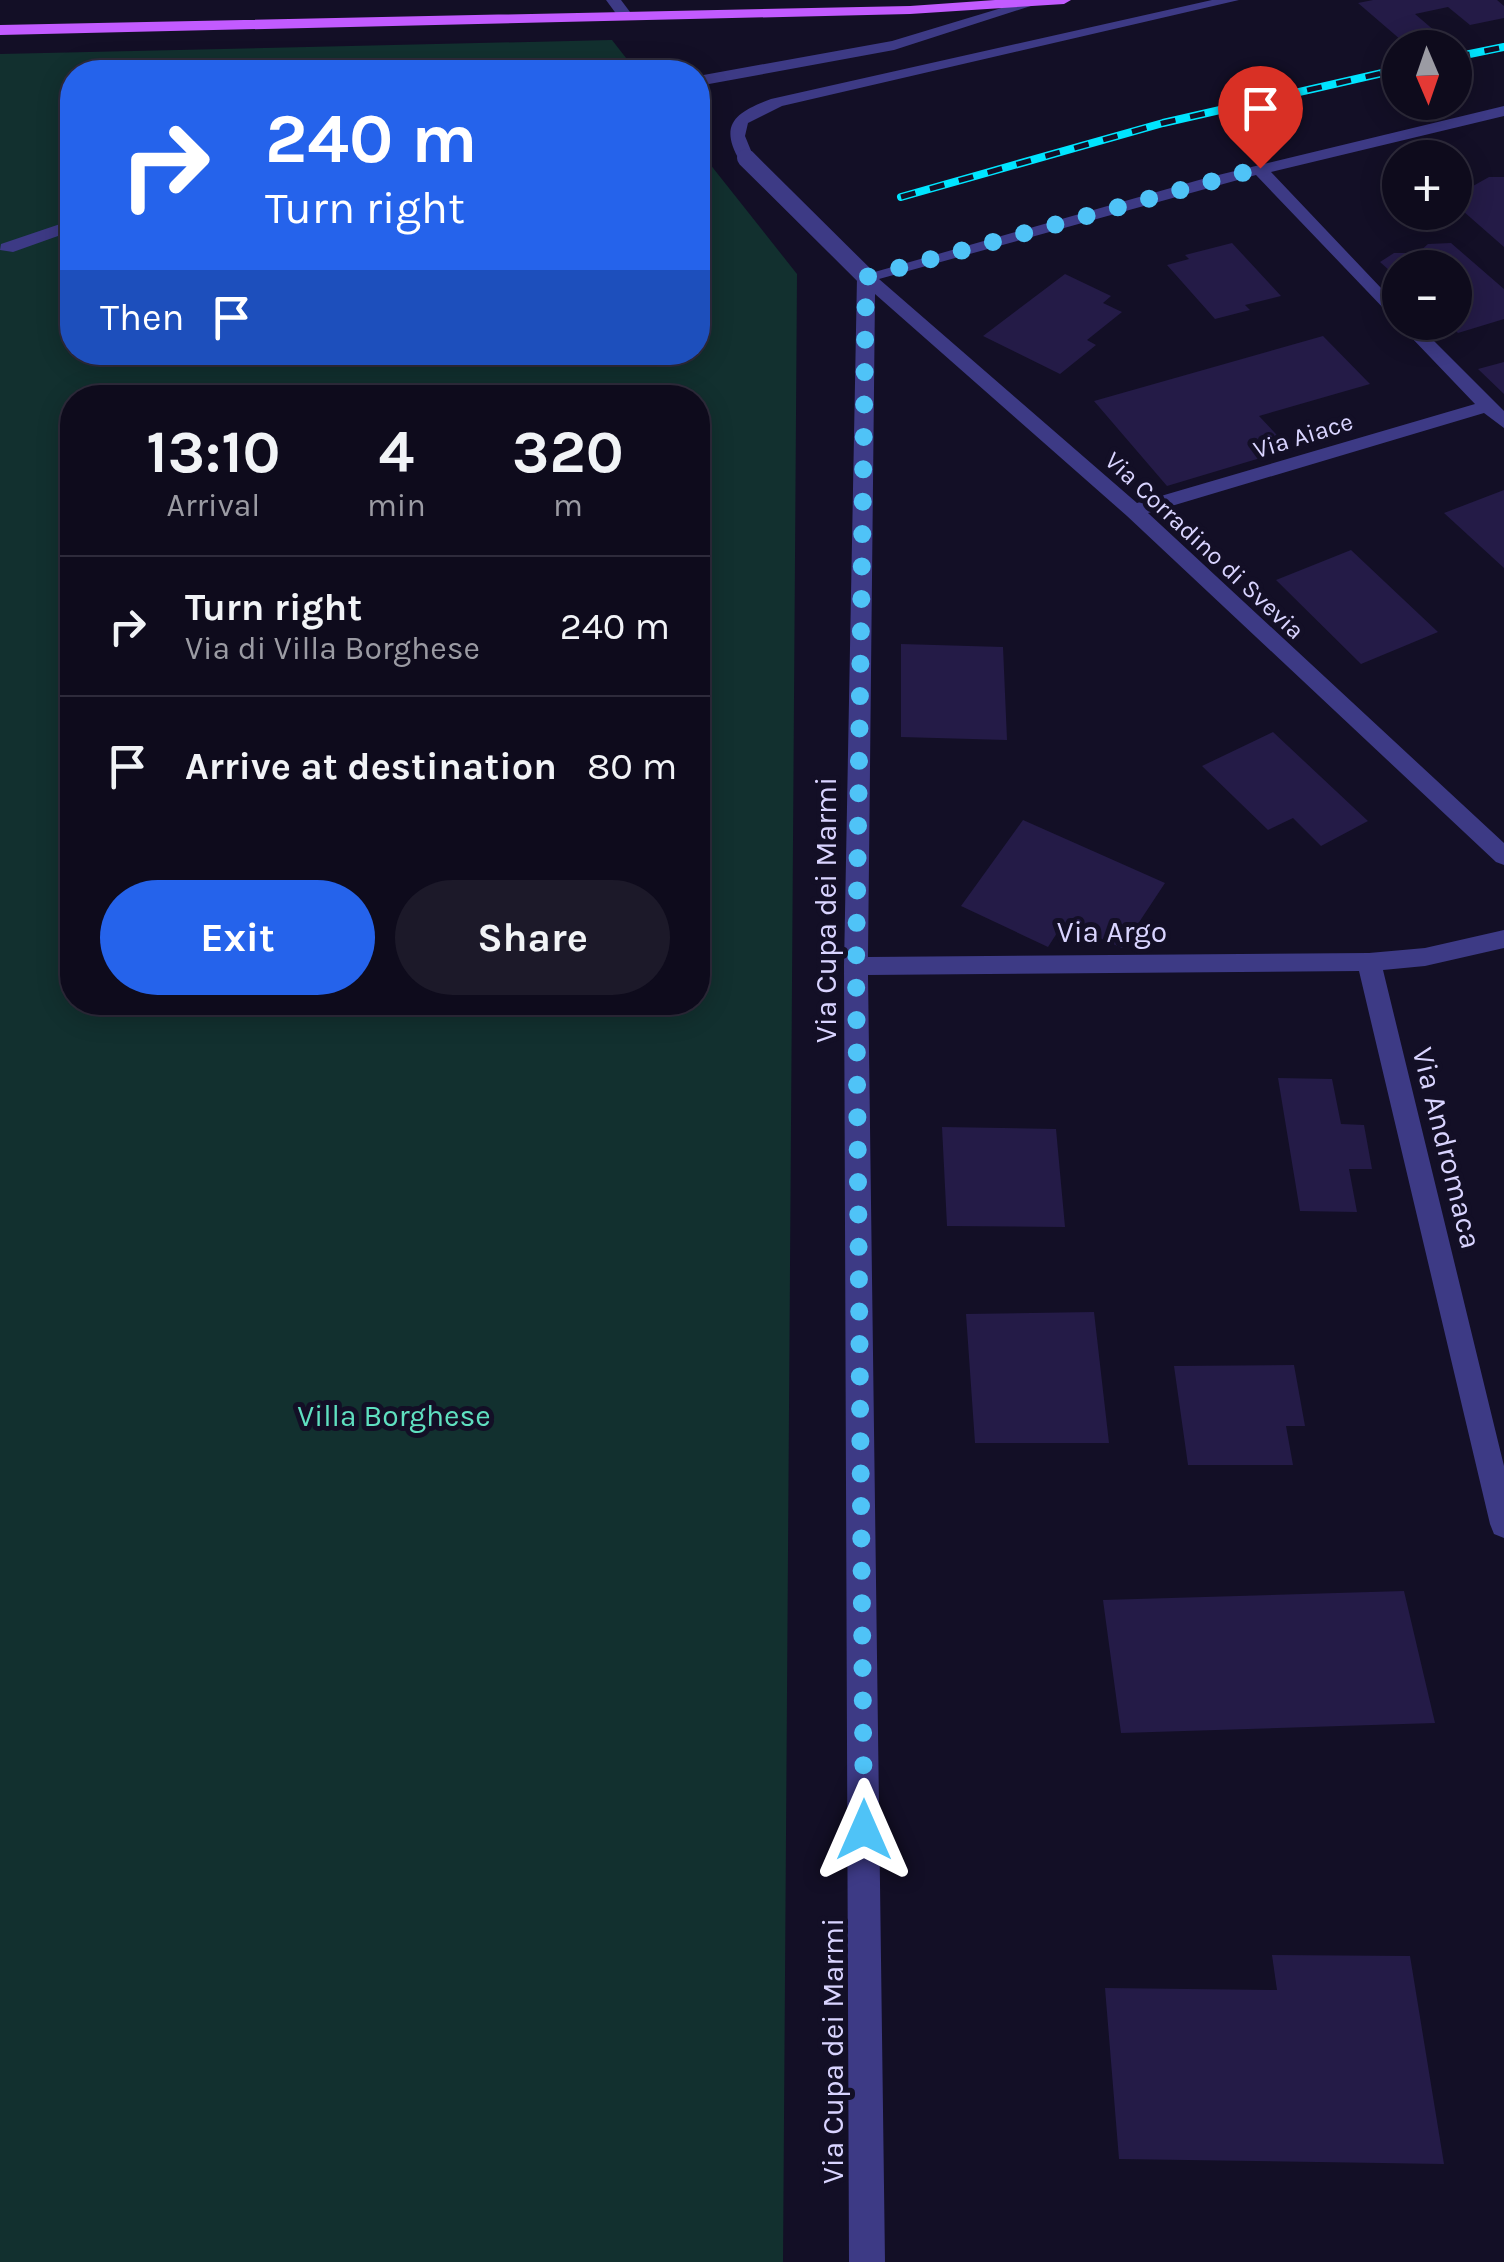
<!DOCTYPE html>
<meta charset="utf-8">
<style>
body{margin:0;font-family:Karla,sans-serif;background:#1c1929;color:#f1f3f6;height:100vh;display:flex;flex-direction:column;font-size:38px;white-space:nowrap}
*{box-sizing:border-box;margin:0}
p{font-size:32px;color:#9b9ba3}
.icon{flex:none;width:55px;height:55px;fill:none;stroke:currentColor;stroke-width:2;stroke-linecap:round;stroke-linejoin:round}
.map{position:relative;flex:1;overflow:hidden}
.sheet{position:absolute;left:60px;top:385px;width:650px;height:630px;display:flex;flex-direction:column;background:#0e0b1c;border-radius:40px;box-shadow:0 5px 25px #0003,0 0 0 2px #2e2b3b}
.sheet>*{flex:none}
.banner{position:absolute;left:60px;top:60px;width:650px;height:305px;border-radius:40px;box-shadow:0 5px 25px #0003,0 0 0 2px #2e2b3b;background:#2563eb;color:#fff;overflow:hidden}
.needle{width:65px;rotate:178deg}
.tools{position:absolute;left:1382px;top:30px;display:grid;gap:20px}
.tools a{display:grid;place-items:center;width:90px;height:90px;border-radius:50%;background:#0e0b1c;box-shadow:0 5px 25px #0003,0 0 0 2px #2e2b3b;font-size:50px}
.pin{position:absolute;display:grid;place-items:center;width:85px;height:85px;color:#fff;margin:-102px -42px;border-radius:50% 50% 50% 0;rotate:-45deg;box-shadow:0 0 10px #0007}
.pin .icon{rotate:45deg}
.me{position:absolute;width:110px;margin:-55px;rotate:0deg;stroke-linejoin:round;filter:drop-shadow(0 0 8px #0008)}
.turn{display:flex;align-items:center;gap:35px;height:210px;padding:0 40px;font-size:45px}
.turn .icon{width:130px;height:130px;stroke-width:2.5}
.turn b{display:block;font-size:70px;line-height:85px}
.then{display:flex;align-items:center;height:95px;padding:0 40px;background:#0003;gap:20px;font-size:38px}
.eta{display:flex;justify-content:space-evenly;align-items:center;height:170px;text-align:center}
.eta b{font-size:60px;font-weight:700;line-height:70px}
.action{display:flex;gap:20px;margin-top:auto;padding:20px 40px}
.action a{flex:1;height:115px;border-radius:60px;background:#2563eb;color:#fff;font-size:40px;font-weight:700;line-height:115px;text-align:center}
.action a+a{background:#1c1929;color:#f1f3f6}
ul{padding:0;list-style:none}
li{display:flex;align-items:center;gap:30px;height:140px;padding:0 40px;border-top:2px solid #2e2b3b}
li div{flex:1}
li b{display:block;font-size:38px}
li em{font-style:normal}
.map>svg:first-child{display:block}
.green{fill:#12302f;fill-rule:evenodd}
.building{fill:#241b47}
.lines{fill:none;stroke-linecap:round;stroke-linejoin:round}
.lane{fill:#3d3a85;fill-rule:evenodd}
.street{fill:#3d3a85;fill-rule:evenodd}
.primary{fill:#c25bff;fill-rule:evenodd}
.rail-casing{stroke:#00e5ff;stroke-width:8}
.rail{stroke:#130f26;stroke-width:5;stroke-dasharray:15;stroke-linecap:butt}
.street-bridge{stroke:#3d3a85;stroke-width:18}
.route{stroke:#4fc3f7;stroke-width:18;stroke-dasharray:0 32.4}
.labels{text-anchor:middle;stroke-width:10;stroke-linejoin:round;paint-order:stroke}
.far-street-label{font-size:25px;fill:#d9d4ff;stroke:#130f26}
.street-label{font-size:30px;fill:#d9d4ff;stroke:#130f26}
.park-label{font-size:30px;fill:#5fe0c0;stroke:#130f26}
</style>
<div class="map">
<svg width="1504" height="2262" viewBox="0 0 1504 2262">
<rect width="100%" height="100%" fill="#130f26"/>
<path class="green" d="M612,40L637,72H72V352H698V149L797,274L783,2262H0V54ZM72,398H698V1002H72Z"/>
<path class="building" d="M1373,0H1497L1504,6V18L1470,25L1448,7L1415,14L1436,32L1401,40L1358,3Z
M1489,177H1504V247L1455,204V185L1473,186Z
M1232,243L1281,296L1245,305L1250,310L1215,319L1167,265L1189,259L1185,255Z
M1451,243L1504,289V319L1458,333L1447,322H1455V268H1400V280L1380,262L1394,253H1418L1428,244Z
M1065,274L1111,296L1103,303L1122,312L1087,340L1096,345L1060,374L983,336Z
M1323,336L1370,384L1259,416L1290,449L1167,486L1094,401Z
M1504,362V394L1478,369Z
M1504,490V568L1444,513Z
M1351,550L1438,632L1361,664L1276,580Z
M901,644L1003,647L1007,740L901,737Z
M1273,732L1368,821L1321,846L1293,818L1268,830L1202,766Z
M1023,820L1165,883L1122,948L1064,922L1048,947L961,906Z
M1278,1078L1332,1079L1341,1124L1364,1125L1372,1169H1349L1357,1212L1300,1211Z
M942,1127L1056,1129L1065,1227L947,1226Z
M1094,1312L1109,1443H975L966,1314Z
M1294,1365L1305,1426H1286L1293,1465H1188L1174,1366Z
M1404,1591L1435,1723L1121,1733L1103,1600Z
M1272,1955L1410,1956L1444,2164L1119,2159L1105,1988L1277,1990Z"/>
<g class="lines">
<path class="lane" d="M1028,0L1037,4L894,50L698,86V76L892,41Z
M72,220V231L13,252L0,250L1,244Z"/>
<path class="street" d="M606,0H621L633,16L620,19Z
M1212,0H1239L782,106L748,123L745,136L754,158L752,161H740C718,124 736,112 771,99Z
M1504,106V116L1271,172L1400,308V322H1415L1504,411V428L1484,413L1148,513L1504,843V865L1496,862L1127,516L875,294L868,957L1369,953L1425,948L1504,930V948L1425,966L1383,970L1504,1466V1538L1494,1534L1490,1524L1359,971L868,975L885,2262H849L844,966L857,277L1206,178ZM1256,175L1475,404L1137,503L879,279Z"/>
<path class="primary" d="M995,0H1071L1064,4L910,14L0,35V25L910,6Z"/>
<g class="rail-casing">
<path id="rail" d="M1455,57L1504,47
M901,197L1163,123L1400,69"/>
</g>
<use href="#rail" class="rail"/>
<path class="street-bridge" d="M746,158L866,277"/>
</g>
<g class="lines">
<path class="route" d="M864,1830L856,966L866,277L1260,168"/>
</g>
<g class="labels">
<g class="far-street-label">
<text transform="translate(1303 435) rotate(-17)" y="9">Via Aiace</text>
<text transform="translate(1205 545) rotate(43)" y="9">Via Corradino di Svevia</text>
</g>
<g class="street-label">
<text transform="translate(826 910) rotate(-90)" y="10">Via Cupa dei Marmi</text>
<text x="1112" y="942">Via Argo</text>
<text transform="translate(1447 1148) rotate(76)" y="10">Via Andromaca</text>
<text transform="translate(833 2051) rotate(-90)" y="10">Via Cupa dei Marmi</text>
</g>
<g class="park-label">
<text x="394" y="1426">Villa Borghese</text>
</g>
</g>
</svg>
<div class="tools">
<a><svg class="needle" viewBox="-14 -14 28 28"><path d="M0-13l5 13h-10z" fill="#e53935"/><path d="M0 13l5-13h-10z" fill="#9b9ba3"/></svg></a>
<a>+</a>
<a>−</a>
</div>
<div class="pin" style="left:1260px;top:168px;background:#d93025"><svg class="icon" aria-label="arrive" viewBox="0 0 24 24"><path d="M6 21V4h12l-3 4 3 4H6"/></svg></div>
<svg class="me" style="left:864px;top:1830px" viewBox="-20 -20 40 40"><path d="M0-17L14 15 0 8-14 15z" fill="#4fc3f7" stroke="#fff" stroke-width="4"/></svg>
<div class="banner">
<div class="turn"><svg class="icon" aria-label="right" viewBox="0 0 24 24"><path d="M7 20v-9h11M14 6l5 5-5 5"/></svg><div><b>240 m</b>Turn right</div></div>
<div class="then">Then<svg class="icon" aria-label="arrive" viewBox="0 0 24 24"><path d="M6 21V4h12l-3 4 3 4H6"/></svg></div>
</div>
<section class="sheet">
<div class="eta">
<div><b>13:10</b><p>Arrival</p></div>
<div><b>4</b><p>min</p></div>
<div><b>320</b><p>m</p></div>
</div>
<ul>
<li><svg class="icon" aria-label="right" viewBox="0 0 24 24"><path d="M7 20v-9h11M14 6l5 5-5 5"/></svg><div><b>Turn right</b><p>Via di Villa Borghese</p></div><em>240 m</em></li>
<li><svg class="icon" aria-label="arrive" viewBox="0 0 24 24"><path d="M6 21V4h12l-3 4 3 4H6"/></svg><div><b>Arrive at destination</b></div><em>80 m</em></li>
</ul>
<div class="action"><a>Exit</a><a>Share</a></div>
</section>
</div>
